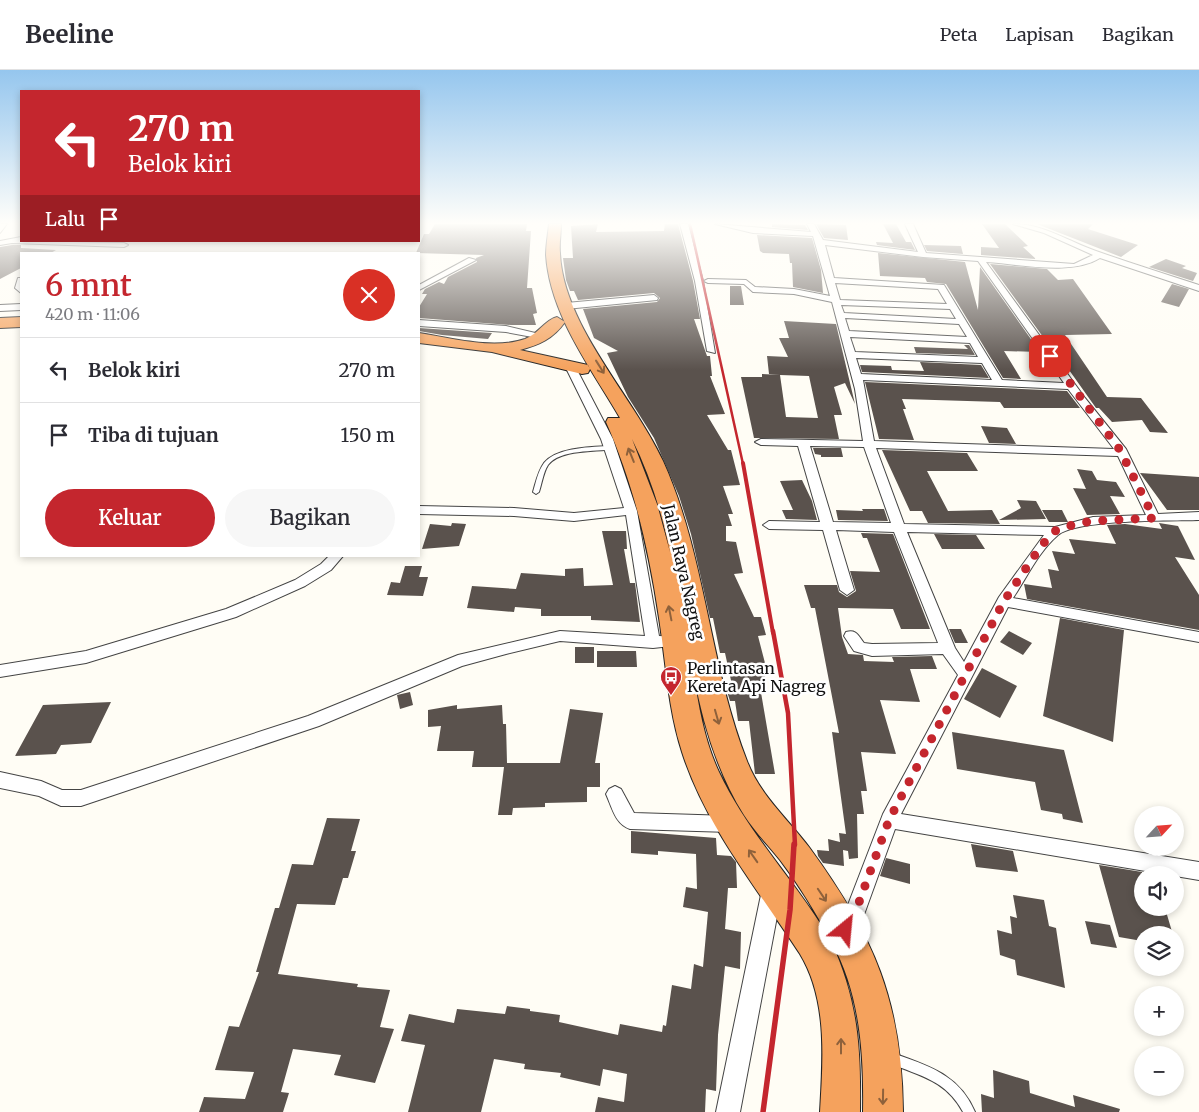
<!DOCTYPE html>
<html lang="id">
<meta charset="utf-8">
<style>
body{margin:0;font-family:Merriweather,serif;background:#f7f7f7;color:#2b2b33;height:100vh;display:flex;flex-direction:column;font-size:19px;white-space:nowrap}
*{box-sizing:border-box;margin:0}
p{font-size:16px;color:#7c7c81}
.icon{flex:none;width:28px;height:28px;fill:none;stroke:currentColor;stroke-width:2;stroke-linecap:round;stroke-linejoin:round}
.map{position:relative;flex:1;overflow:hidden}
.drawer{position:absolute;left:20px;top:182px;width:400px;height:305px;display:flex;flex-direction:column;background:#fff;border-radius:0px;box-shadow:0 2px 8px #0003}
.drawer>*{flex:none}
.hud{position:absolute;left:20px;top:20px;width:400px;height:152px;border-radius:0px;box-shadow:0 2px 8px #0003;background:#c4262e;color:#fff;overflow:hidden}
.needle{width:32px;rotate:64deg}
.tools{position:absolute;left:1134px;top:736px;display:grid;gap:10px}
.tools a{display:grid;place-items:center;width:50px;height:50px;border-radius:50%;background:#fff;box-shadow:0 2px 8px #0003;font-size:25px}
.pin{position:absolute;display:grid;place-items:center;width:42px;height:42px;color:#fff;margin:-21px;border-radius:10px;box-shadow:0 2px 8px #0006}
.me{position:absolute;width:55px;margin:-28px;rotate:28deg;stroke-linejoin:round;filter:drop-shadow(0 0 4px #0008)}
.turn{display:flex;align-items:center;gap:18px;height:105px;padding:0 25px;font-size:22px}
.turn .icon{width:65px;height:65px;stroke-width:2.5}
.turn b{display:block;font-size:35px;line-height:42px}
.then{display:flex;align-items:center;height:48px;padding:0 25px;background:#0003;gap:10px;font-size:19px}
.round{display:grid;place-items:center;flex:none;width:52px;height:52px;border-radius:26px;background:#f7f7f7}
.summary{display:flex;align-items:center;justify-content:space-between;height:85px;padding:0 25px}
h1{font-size:30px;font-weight:600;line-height:38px;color:#c4262e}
.button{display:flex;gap:10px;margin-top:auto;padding:10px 25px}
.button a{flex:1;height:58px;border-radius:30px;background:#c4262e;color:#fff;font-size:20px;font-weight:600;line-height:58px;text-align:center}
.button a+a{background:#f7f7f7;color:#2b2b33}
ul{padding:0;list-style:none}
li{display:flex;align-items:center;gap:15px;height:65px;padding:0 25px;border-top:1px solid #e1e1e2}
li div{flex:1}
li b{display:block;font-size:19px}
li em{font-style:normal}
header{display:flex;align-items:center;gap:30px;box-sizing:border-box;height:70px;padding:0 25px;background:#fff;border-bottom:1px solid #e1e1e2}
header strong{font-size:24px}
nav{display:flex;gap:28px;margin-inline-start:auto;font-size:18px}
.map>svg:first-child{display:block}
.building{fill:#5a524d;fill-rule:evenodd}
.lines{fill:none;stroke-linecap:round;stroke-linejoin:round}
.lane-casing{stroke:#444;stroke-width:2}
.street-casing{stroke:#444;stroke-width:2}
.highway-casing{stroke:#222;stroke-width:2}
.lane{fill:#fff;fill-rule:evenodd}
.street{fill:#fff;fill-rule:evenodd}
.highway{fill:#f5a25d;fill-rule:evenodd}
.rail-far3{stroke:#c4262e;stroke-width:2.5}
.rail-far2{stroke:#c4262e;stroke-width:4}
.rail-far1{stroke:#c4262e;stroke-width:4.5}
.rail{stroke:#c4262e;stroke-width:5.5}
.oneway{stroke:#8e613b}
.route{stroke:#c4262e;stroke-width:9;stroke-dasharray:0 16.2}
.labels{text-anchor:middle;stroke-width:5;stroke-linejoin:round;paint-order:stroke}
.street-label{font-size:16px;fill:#111;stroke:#fff}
.poi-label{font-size:16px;fill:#111;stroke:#fff;text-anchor:start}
</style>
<header>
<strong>Beeline</strong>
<nav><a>Peta</a><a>Lapisan</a><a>Bagikan</a></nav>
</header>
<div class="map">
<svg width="1199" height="1042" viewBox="0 0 1199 1042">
<rect width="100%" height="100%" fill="#fffdf5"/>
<path class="building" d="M435,154H527L526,161H531L527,218H532L537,243L533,244L536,255H511L419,248V237L427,224H422L425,219L439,212L444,214L448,207L477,192L476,188L484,185L416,183L424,164H429Z
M598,154L596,162L664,161L665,154H678L693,211L700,249H694L707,286H710L712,306H710L725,344L707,345L728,380H731L740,415L723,416L733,444H728L732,456H726V471L736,472L743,503L734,504L754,547H761L766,565L758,566L765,593H762L766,611H759L775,704H755L749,651H738L735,631H730L725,615H732L725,583H720L713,548H710L691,464L679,426L654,368L628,327L607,283L618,281L594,268L583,239L657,232L660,228L654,223L578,230L574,221H570L566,210L563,188H573L571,156Z
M772,154L805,155L808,160L772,157Z
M816,154L846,155L848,170L824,168Z
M883,154H896L906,172H911L915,180L877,175L876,172L893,173Z
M982,154H1005L1028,176L1023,177L1036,189L981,185V177L999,178Z
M1037,154H1093L1088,159L1138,175L1121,187Z
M757,165L812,168L821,200L823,223L793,217L792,193H790L789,184L763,183L760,181Z
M12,175H21V178L56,180L49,184H21V198L0,209V177Z
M924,175L961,176L963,184L927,181Z
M878,183L965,192L978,240L980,197L1040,282L1004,281L1021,309L1003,308L946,214L927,212L925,208L880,206Z
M1166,189L1186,196L1182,198L1197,203L1193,211L1149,197Z
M990,194L1047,199L1058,210L1073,209L1112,264L1065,265L1107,327L1141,328L1168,363L1150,362L1142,350L1112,352L1099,338H1096L1062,290L1054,282Z
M1172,214L1189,219L1179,237L1161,232Z
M730,216H741L744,235H730Z
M784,251L836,254L855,334L845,313L834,317L842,345H834L839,369L754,368L741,307H762V304L780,305L769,304L767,286L788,287L779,268H789ZM780,305L809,306L818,348L786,347Z
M419,258L492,263L488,269L442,265L419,261Z
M964,275H969L975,285L916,283L914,277L968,279Z
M920,292L981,295L989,308L862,302L860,295L891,296L892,300L924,301Z
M865,312L1067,321L1080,338H1004L1000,332L902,329L906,339H903L914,370L879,369Z
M981,356L1007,358L1016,374L989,373Z
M813,378H841L843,387H821V385L815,384Z
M882,380L967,383L978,401H927L948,441L992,440L1000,454L928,453L922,441H910Z
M1077,399L1092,401L1097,410L1116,412L1125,427L1110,426L1120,444L1087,445L1073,418L1086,419Z
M1140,403L1199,407V440H1167Z
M802,410L812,431L817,450L786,449L782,440H793L780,411Z
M1017,430L1036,431L1046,449L999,450L1021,438Z
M862,439H884L888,451L838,450L836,440L863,441Z
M1042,440H1062L1068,452H1049Z
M452,453L466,454L459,476L422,479L430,454L451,456Z
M1159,453L1178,456L1195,490L1175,487L1199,525V560L1027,529L1024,514L1052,518L1048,499L1059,501L1052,481L1075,484L1069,469L1116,474L1107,455L1125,454L1162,459Z
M602,461H626L627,479H624L630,513H635L640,552L591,550V546H541V539L515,537L514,542L467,538L472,516L516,519L521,503L565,506V499L583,498L584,516L613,515Z
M861,463L893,464L930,559H901L893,539L838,538L842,567L848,584L863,585L864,591L894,592L892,587L932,586L937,599H910L920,632L880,630L896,684L861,682L867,721H861L864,744H857L858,788L849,789L848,781L843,780L844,796L823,793L818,786L817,780L829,781L828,769L840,772L839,763L846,764L832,662L839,663L815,538H811L804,515H837L839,522L847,527L856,521L850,501L880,502L867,468H863Z
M934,464L976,465L985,479H942Z
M405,496H422L419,507H428L423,526L387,525L391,512L400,513Z
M1060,548L1124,560L1113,672L1043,646Z
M949,559H961L968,573H955Z
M1009,561L1032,573L1023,585L1000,572Z
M575,577H594V593H575Z
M597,581H636L637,597H597Z
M982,598L1017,616L1000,648L964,629Z
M410,622L413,635L400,639L397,625Z
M111,632L91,673L61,675L56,684L15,686L43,635Z
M457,635V639L502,635L503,654H506L507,693H560L570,639L603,643L595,693H600V717H587V732L545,733V737L513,738L512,745H498L504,697H472L474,681H437L441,656L428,657V640Z
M952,662L1064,680L1083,753L1063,749L1062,744L1041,740L1035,712L957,699Z
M327,748L360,749L351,781H356L348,808H343L335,835L297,834L278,904L358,914L357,917L390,920L380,957L394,959L375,1013L334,1005L341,985L293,979L281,1022L289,1023L283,1042H199L204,1027L245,1029L254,1002L215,1000L229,956L239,957L259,902H256L275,838H279L292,794L313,795Z
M631,761L716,768L717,785L731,786L736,792L737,818H728L725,859L741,862L740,899L725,896L718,965L716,1021L706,1019L705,1042H595L598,1027L624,1032L627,1004L603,999L600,1016L560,1007L561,1003L524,999L525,994L494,989L481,1042H408L425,975L401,971L409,944L454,953L457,939L505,944L507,936L530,939V941L560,945L559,952L618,965L620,954L662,962L663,955L666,956L672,915L691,919L694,894L703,897L708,842L683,837L686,817L697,819L696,784L658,781V785L631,783Z
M971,774L1013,781L1018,802L976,797Z
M886,788L910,794V814L880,806Z
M1099,795L1142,802V838H1165L1173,865H1142V871L1119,867Z
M1013,825L1044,830L1049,856L1056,858L1065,918L1017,905L1015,890L1000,885L997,860L1012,864L1010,846L1017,848Z
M1085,851L1110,855L1117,878L1091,874Z
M993,1000L1029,1011L1030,1023L1075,1037L1073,1025L1120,1039L1119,1042H982L981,1024L994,1028Z"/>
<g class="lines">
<g class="lane-casing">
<path id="lane" d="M611,376L613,377V379C595,382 560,379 548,395C543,403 542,413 539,422L536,424L533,422C536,412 538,401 544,393C557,377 592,377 611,376Z
M893,983C928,996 959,1004 975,1042H963C946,1010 920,1006 889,993L887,989L889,985Z"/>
</g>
<g class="street-casing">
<path id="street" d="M0,154H7L0,163Z
M680,154H688L703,211L715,283L707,281L695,211Z
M715,154L811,162L807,154H814L823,170L918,182L905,154H913L926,183L1074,194L1093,185L1044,163L1013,154C1044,154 1067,171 1096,181C1130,193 1165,204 1199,215V221L1100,188C1071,206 1020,194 986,192L1085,328L1126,379L1158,444L1199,442V450C1171,451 1078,449 1058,465C1039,481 1027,507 1013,528L1199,562V572L1008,537L901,744L1199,792V810L895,759L861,853L851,868L844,871L837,868L834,861L846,840L883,744L958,605L943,584L872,586L854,581L844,566L846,562C856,559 858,565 864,573L872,574L938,573L894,462L836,460L854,520L847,525L840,520L823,460L769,459L763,455L769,451L820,452L798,376L761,375L755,372L761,369L863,371L855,319L832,232L794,224L753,222L744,214L708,213L704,211L708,209L746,210L755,217L794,219L830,226L813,166L753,163ZM825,175L923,187L978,191L1064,313L1002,310L944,215L834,208ZM835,213L938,219L947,234L840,230ZM841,235L950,239L956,249L844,243ZM845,248L959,254L967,267L849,261ZM850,267L970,273L978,287L855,282ZM856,288L982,293L992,310L861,304ZM863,310L1068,319L1114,379L874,371ZM810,376L864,377L891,453L833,452ZM876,378L1118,386L1146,445L1093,447L1055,457L904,454ZM907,462L1044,465L999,527L964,592L955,578Z
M21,167V171L124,173L128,175L124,177L12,173L0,175V171Z
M469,188L476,190L419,220V215Z
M18,208H21V223L15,218Z
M654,225L658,228L657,230L566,239L562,236L566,233Z
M21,234V240L0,241V235Z
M419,250L506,256L548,266L543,269L506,262L419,256Z
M570,293L575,296L613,369L637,441L659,566L680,567L682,571L680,575L653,578L560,571L506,584L462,596L319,656L81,736H61L39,726L0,718V702L41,711L62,720H81L308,646L458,585L560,561L645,566L626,445L574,451L514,446L419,444V436L514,438L574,443L624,438L601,369L565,296Z
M329,486H343L331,500L305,516L236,547L86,593L0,607V595L86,581L226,539L295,510L321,494Z
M615,716L621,719L634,743L730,746L736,748L739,754L736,760L730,762L630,759C615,754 612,737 606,724L609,719Z
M772,811L779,813L782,820L740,1042H716L762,820L765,813Z"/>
</g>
<g class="highway-casing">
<path id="highway" d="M549,154H561C561,164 559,174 560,183C563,256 634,327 663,391C706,486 709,594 747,691C760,725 787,748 809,777C874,866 902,931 903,1042H863C864,983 860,923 831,871C858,931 861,976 860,1042H820C823,990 828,930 800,884C758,819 706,757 682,682C668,639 666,593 659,548C649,480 634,415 606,352L608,348H620C591,298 550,245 546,185C546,175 548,164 549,154ZM632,369C650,405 662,443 670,482L657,434ZM694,606C703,654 718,704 744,745C755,762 768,775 780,790C799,815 816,843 831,871C797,812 748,764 719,702C705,672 699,639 694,606Z
M21,247V257L0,258V248Z
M557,247L565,252C553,269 539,275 520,280L588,295L590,299L588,303L582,304L492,282L419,273V263C451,268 493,280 525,269C538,264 545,250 557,247Z"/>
</g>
<use href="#lane" class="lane"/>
<use href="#street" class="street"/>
<use href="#highway" class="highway"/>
<path class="rail-far3" d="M690,154L743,394"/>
<path class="rail-far2" d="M743,393L773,563"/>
<path class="rail-far1" d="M773,561L788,643L795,775"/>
<path class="rail" d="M763,1042L790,840L794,774"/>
</g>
<defs><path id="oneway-shaft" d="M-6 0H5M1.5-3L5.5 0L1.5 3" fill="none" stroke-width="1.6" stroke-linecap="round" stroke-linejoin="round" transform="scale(1.25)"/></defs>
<g class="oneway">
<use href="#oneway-shaft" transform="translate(600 297) rotate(58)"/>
<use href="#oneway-shaft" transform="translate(631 385) rotate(-112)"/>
<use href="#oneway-shaft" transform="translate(670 543) rotate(-101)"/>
<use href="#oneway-shaft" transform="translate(717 647) rotate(74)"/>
<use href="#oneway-shaft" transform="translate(753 786) rotate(-125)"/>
<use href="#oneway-shaft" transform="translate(822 825) rotate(56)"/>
<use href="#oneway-shaft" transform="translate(841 976) rotate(-90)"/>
<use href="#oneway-shaft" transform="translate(883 1027) rotate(91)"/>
</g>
<linearGradient id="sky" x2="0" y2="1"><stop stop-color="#95c6ee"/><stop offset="0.51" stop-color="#fffefa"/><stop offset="1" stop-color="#fffefa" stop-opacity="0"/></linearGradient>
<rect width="1199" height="300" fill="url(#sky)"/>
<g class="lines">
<path class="route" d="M845,860L854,846L889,750L1004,531L1041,476L1055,461L1075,454L1093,451L1154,448L1120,380L1050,286"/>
</g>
<defs>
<g id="bus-pin" transform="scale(1.125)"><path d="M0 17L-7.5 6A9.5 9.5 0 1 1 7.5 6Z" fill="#c4262e" stroke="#fff"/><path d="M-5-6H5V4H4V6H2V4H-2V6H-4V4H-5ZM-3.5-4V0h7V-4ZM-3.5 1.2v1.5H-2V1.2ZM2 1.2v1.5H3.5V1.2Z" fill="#fff"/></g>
</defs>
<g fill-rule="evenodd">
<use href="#bus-pin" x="671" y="607"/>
</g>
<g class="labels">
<g class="street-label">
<text transform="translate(684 502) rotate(77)" y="6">Jalan Raya Nagreg</text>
</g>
<g class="poi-label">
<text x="687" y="604">Perlintasan<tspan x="687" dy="18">Kereta Api Nagreg</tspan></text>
</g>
</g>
</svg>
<div class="tools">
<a><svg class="needle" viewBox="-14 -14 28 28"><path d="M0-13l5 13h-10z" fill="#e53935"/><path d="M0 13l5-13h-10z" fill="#7c7c81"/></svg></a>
<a><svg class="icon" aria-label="sound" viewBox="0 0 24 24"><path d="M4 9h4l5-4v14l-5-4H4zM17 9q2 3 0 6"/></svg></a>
<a><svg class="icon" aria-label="layers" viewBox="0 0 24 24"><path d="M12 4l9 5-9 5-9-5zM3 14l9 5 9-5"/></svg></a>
<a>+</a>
<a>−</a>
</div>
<div class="pin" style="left:1050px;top:286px;background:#d93025"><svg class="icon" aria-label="arrive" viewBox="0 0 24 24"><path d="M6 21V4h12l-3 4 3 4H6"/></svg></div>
<svg class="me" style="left:845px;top:860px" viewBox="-20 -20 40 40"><circle r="19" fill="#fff"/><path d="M0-13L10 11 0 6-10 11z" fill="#c4262e"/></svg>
<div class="hud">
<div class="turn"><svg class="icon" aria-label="left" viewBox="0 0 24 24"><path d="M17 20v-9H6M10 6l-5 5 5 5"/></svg><div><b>270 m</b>Belok kiri</div></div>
<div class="then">Lalu<svg class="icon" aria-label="arrive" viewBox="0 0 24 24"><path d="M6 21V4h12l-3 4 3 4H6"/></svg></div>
</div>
<section class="drawer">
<div class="summary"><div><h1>6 mnt</h1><p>420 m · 11:06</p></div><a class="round" style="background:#d93025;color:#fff"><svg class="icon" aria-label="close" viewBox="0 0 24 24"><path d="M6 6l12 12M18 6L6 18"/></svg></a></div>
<ul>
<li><svg class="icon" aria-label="left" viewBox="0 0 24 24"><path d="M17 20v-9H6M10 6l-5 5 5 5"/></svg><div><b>Belok kiri</b></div><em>270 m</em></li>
<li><svg class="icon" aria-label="arrive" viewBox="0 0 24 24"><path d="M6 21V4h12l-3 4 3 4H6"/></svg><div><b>Tiba di tujuan</b></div><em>150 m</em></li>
</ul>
<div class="button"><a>Keluar</a><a>Bagikan</a></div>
</section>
</div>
